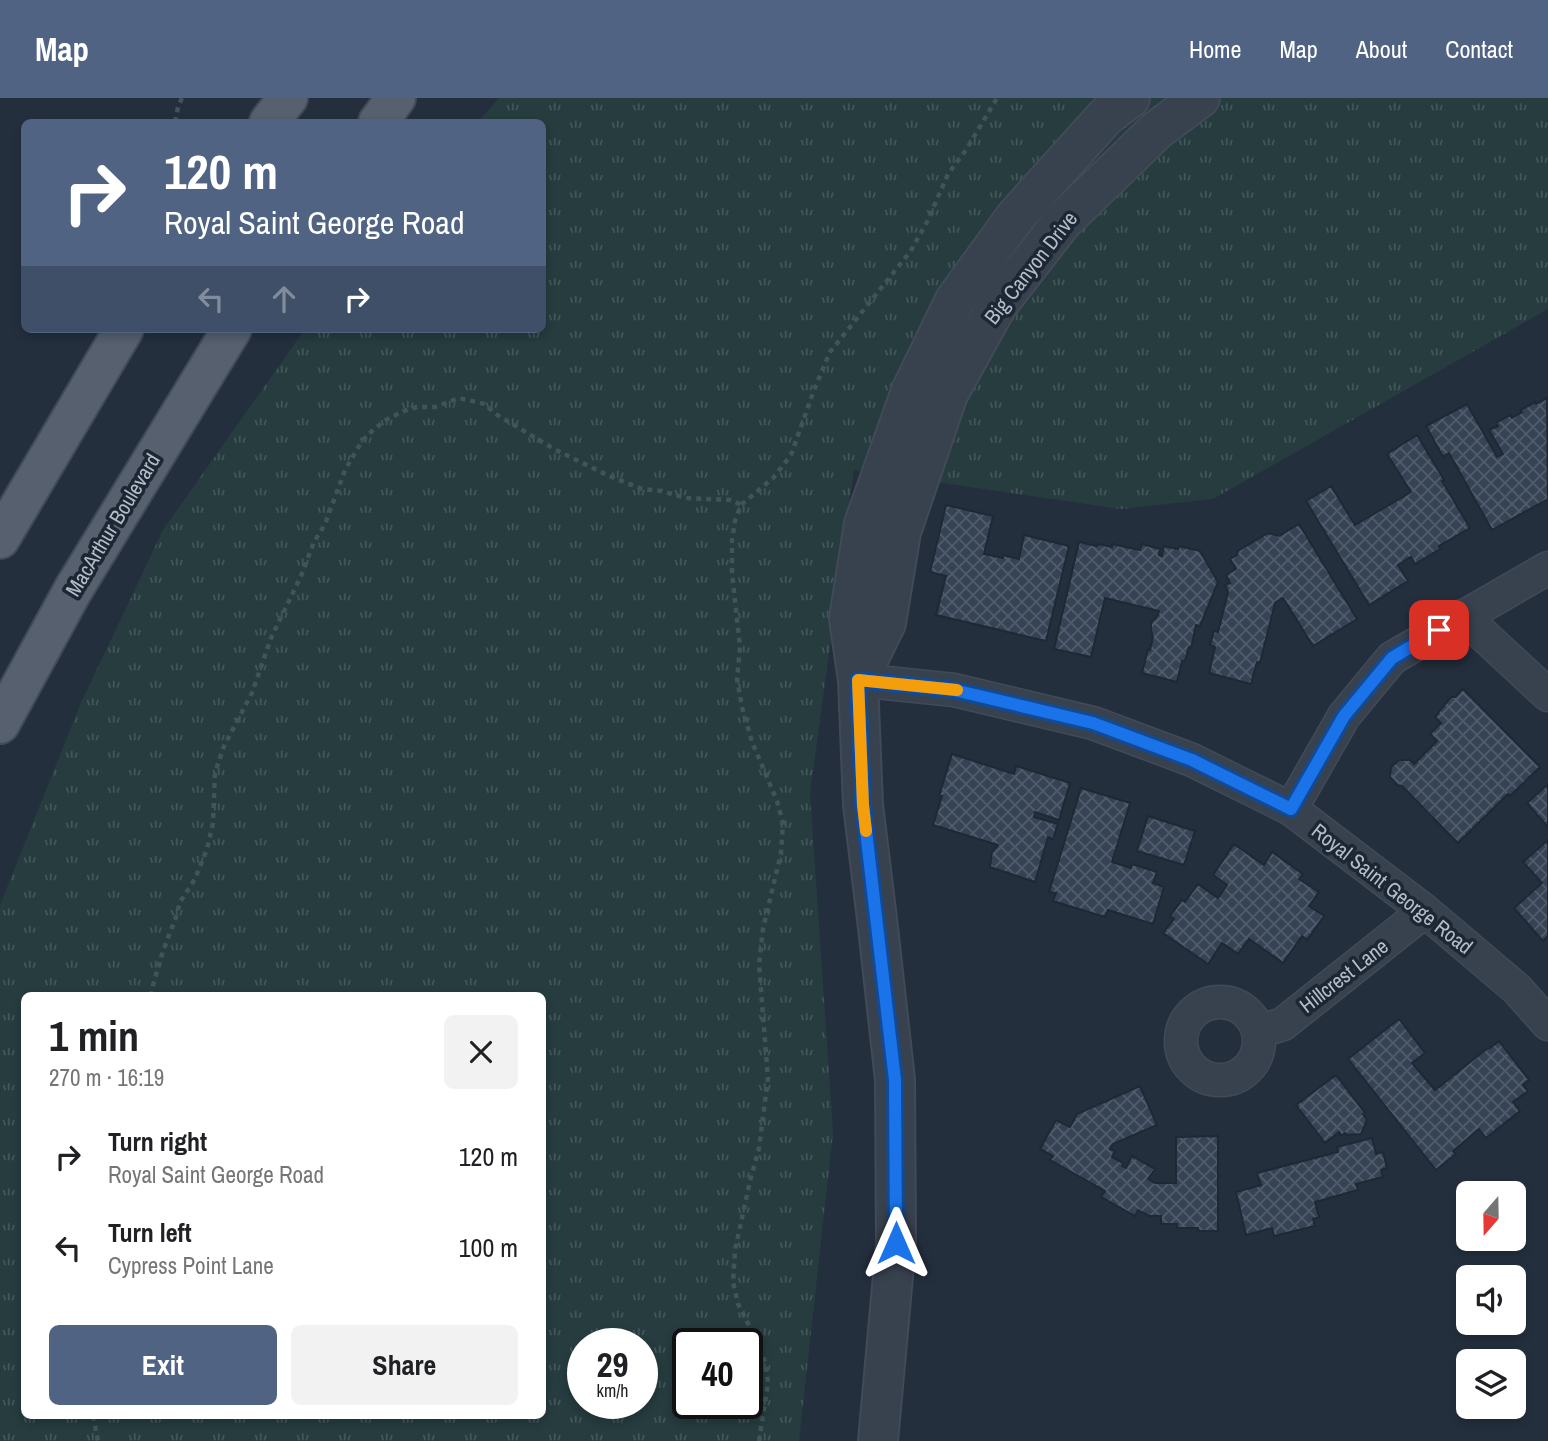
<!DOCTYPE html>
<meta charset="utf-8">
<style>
body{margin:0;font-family:"Archivo Narrow",sans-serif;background:#f2f2f2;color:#202124;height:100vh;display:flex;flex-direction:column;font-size:26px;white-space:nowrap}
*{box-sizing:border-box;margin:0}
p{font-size:23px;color:#757577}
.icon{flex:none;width:38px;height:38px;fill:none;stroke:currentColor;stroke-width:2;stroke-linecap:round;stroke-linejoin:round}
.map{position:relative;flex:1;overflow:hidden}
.side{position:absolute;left:21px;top:894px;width:525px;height:427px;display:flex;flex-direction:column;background:#fff;border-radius:10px;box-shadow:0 4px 10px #0003}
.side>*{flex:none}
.guide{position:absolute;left:21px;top:21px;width:525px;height:214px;border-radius:10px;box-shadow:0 4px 10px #0003;background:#506383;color:#fff;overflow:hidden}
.needle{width:46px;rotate:200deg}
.fabs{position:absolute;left:1456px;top:1083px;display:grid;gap:14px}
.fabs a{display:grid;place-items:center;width:70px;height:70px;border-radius:10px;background:#fff;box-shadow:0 4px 10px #0003;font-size:35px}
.speed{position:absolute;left:567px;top:1230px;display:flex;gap:14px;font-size:35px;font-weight:700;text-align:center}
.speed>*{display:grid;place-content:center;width:91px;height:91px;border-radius:50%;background:#fff;box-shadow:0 4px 10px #0003;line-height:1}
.speed small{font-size:18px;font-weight:400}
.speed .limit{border:4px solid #111;border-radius:10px;background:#fff;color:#111}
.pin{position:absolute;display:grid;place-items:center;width:60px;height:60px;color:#fff;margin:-30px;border-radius:14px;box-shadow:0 4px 10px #0006}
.me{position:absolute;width:77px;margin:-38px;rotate:0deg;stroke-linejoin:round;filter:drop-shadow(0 0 5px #0008)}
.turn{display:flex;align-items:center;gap:24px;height:147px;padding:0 28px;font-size:32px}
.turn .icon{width:91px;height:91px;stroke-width:2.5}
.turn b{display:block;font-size:49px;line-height:60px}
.lanes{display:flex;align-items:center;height:66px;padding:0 28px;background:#0003;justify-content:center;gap:35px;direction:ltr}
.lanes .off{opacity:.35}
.round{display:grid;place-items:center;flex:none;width:74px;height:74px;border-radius:10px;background:#f2f2f2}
.summary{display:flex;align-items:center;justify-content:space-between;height:119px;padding:0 28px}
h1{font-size:42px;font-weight:700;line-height:52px}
.action{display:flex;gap:14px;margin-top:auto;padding:14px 28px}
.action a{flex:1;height:80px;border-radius:10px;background:#506383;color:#fff;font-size:28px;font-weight:700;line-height:80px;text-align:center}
.action a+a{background:#f2f2f2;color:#202124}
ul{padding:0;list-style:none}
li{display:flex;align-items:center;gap:21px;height:91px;padding:0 28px}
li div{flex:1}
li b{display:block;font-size:26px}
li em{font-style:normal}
header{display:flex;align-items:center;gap:42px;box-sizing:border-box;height:98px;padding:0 35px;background:#506383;color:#fff}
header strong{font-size:33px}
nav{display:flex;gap:38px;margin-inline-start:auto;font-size:24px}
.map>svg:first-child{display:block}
.grass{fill:url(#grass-tufts);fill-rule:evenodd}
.building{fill:url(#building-cross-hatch);stroke:#1f2835;stroke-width:2}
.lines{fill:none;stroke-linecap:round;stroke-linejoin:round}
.minor-casing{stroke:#414a57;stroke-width:35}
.tertiary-casing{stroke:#414a57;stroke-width:42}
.primary-casing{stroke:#414a57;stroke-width:42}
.path{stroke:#3f5557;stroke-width:4.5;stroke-dasharray:5 5;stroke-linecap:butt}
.minor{stroke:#38414e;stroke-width:32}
.tertiary{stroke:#38414e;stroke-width:38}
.primary{stroke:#56606e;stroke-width:38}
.route-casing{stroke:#114b97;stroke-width:18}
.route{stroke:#1a73e8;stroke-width:12}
.slow{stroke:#f59e0b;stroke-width:12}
.labels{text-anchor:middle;stroke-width:7;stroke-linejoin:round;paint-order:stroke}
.street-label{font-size:21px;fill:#b4bcc9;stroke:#1d2633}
</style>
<header>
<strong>Map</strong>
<nav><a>Home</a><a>Map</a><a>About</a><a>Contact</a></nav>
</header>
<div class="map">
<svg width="1548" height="1343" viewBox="0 0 1548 1343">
<defs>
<pattern id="grass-tufts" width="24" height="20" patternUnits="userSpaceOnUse" patternTransform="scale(1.75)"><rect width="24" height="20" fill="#263c3f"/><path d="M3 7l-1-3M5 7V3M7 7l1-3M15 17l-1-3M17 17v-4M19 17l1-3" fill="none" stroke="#435659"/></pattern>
<pattern id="building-cross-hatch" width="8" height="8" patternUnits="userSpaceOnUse" patternTransform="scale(1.75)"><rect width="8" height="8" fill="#364354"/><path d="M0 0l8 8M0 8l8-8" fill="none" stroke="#515c6b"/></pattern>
</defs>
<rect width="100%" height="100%" fill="#242f3e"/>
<path class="grass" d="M499,0H1548V211L1213,401L1121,411L854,372L810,695L833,1035L799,1343H0V807L80,607L163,432L305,231H542V24H478ZM24,898H542V1318H24ZM583,1246H642V1306H583ZM688,1246H747V1306H688Z"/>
<path class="building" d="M1547,300L1548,401L1492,432L1449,355L1443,359L1426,328L1467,306L1497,359L1503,356L1489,332L1498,328L1496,325L1510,317L1512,320L1522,314L1521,312L1535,304L1536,306Z
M1417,337L1444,382L1442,383L1470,430L1439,448L1440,451L1415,466L1411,459L1398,467L1408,483L1369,507L1306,403L1331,388L1355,427L1411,394L1387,356Z
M946,407L993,418L984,456L1003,460V457L1019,461L1024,437L1069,448L1046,543L936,517L946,478L930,474Z
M1299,426L1357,521L1313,548L1283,500L1275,505L1260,565L1257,564L1251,586L1209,575L1215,549L1210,547L1214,533L1218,534L1228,494L1225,487L1230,485L1226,477L1236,471L1230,461L1237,457L1238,453L1268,435L1279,438Z
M1079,444L1097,448L1098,446L1112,449V446L1140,452L1142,446L1160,451L1159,457L1162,458L1164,448L1178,451L1179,448L1200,453L1218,484L1200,528L1196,527L1191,550L1189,549L1185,563H1182L1177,584L1142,575L1148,551L1150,552L1153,539L1151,532V525L1158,517L1159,513L1105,500L1091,559L1054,551Z
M1463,591L1540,669L1510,698L1508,696L1458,745L1402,688L1397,687L1390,679L1391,669L1399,662H1410L1414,666L1437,643L1430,636L1441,625L1435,619L1451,599H1455Z
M952,656L1014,676L1016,668L1070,685L1059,722L1035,714L1034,719L1058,726L1053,741L1048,739L1035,784L990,769L992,754L998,747L933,727L942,698H939Z
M1548,686V729L1527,705Z
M1081,690L1130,705L1112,764L1131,770L1132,766L1157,774L1153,785L1164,789L1153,826L1108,812L1105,819L1053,803L1056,795L1049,794Z
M1148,718L1195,733L1184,767L1137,753Z
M1548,742V838L1543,843L1514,810L1542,785L1523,764Z
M1234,746L1264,767L1272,754L1303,776L1299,781L1319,794L1309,808L1324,818L1307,842L1302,838L1283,865L1249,841L1238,856L1222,845L1208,866L1163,835L1174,821L1170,818L1182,802L1185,804L1198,786L1218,800L1227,787L1213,777Z
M1399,921L1425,955L1412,965L1435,992L1489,949L1490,950L1499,943L1529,982L1523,987L1528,993L1513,1004L1520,1013L1486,1040L1479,1031L1453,1053L1456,1056L1436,1072L1348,961Z
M1336,977L1365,1015L1363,1016L1367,1022L1361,1036L1347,1037L1345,1035L1341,1038L1339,1034L1325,1045L1296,1007Z
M1140,988L1157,1027L1113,1046L1110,1051L1115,1053L1112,1059L1123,1065L1122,1068L1126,1070L1132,1058L1155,1071L1148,1081L1155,1085H1176V1039L1218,1038V1133H1198V1130H1177V1126H1161V1118H1149L1138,1112L1135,1118L1101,1099L1105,1093L1050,1062L1053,1058L1040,1051L1056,1022L1070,1029L1077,1016Z
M1372,1040L1376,1056L1383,1054L1387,1070L1381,1072L1383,1079L1356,1086L1358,1092L1315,1104L1319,1119L1313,1121L1315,1128L1274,1138L1272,1130L1246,1137L1236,1094L1261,1087L1257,1075L1338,1054L1337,1049Z"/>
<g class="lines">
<g class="minor-casing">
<path id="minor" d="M1463,518L1548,597
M858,582L954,592L1093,625L1192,662L1291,711L1425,813L1517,891L1548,926
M1291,711L1344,618L1392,560L1548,470
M1181 943a39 39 0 1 1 78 0a39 39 0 1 1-78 0Z
M1258,934L1283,926L1425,813"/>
</g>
<g class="tertiary-casing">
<path id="tertiary" d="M858,582L886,525L901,434L948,296L996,209L1062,124L1157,32L1200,0
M878,1343L896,1145L895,982L877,821L863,707L858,582L849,521L864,426L911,293L955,202L1016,118L1106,18L1130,0"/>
</g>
<g class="primary-casing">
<path id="primary" d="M269,24L288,0
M378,24L396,0
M0,441L124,231
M0,626L73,492L232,231"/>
</g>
<path class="path" d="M175,24L178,9L182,0
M151,898L153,887L163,853L176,819L180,804L195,781L207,751L213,725L215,675L224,648L252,595L271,540L301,478L314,444L325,426L345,372L362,343L374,331L386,322L404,313L417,309H435L459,300L485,306L494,315L554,351L607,377L642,391L662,393L685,400L731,402L741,407
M93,1318L98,1343
M759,1343L768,1285L765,1264L757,1243L738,1206L733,1184L735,1152L750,1083L759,1050L768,980L759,867L763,831L781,755L783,725L777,703L752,644L742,609L737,581L740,549L732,475V442L735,423L741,407L773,380L791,357L814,292L830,254L910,154L927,124L948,76L966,52L997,0"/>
<use href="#minor" class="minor"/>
<use href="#tertiary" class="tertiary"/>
<use href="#primary" class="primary"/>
</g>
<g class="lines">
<g class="route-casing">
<path id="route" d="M896,1145L895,982L863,707L858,582L954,592L1093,625L1192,662L1291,711L1344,618L1392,560L1439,532"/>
</g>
<use href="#route" class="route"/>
<path class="slow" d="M866,733L863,707L858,582L957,592"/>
</g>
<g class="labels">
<g class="street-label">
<text transform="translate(1031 170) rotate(-52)" y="7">Big Canyon Drive</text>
<text transform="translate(113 427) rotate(-59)" y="7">MacArthur Boulevard</text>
<text transform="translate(1392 791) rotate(38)" y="7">Royal Saint George Road</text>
<text transform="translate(1344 878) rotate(-38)" y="7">Hillcrest Lane</text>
</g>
</g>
</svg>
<div class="fabs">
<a><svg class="needle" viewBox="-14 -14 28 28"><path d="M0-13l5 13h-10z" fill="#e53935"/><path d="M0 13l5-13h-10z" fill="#757577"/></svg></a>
<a><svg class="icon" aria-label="sound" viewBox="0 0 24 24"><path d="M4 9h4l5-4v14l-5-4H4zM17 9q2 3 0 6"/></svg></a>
<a><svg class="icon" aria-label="layers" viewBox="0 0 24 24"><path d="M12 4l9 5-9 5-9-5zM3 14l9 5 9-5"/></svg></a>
</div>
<div class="speed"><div>29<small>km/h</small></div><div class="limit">40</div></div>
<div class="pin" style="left:1439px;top:532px;background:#d93025"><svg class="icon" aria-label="arrive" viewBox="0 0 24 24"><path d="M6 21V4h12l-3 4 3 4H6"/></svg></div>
<svg class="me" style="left:896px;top:1145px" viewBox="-20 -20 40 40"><path d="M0-17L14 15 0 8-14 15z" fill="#1a73e8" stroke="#fff" stroke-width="4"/></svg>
<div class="guide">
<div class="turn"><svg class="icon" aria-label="right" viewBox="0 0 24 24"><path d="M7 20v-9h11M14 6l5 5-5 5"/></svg><div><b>120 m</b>Royal Saint George Road</div></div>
<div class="lanes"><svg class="icon off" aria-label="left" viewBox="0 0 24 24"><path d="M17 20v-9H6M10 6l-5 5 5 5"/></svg><svg class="icon off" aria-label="ahead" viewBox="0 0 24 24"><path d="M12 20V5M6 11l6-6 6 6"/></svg><svg class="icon" aria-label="right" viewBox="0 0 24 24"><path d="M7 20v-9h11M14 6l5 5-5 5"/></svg></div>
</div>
<section class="side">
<div class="summary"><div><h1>1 min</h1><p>270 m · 16:19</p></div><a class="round"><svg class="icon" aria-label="close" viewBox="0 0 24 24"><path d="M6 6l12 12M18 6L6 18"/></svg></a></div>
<ul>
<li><svg class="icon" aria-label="right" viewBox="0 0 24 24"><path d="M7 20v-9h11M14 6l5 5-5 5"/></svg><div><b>Turn right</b><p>Royal Saint George Road</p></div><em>120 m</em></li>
<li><svg class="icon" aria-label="left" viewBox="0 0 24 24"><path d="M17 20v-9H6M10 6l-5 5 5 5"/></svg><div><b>Turn left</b><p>Cypress Point Lane</p></div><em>100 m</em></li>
</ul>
<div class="action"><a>Exit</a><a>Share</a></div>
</section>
</div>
